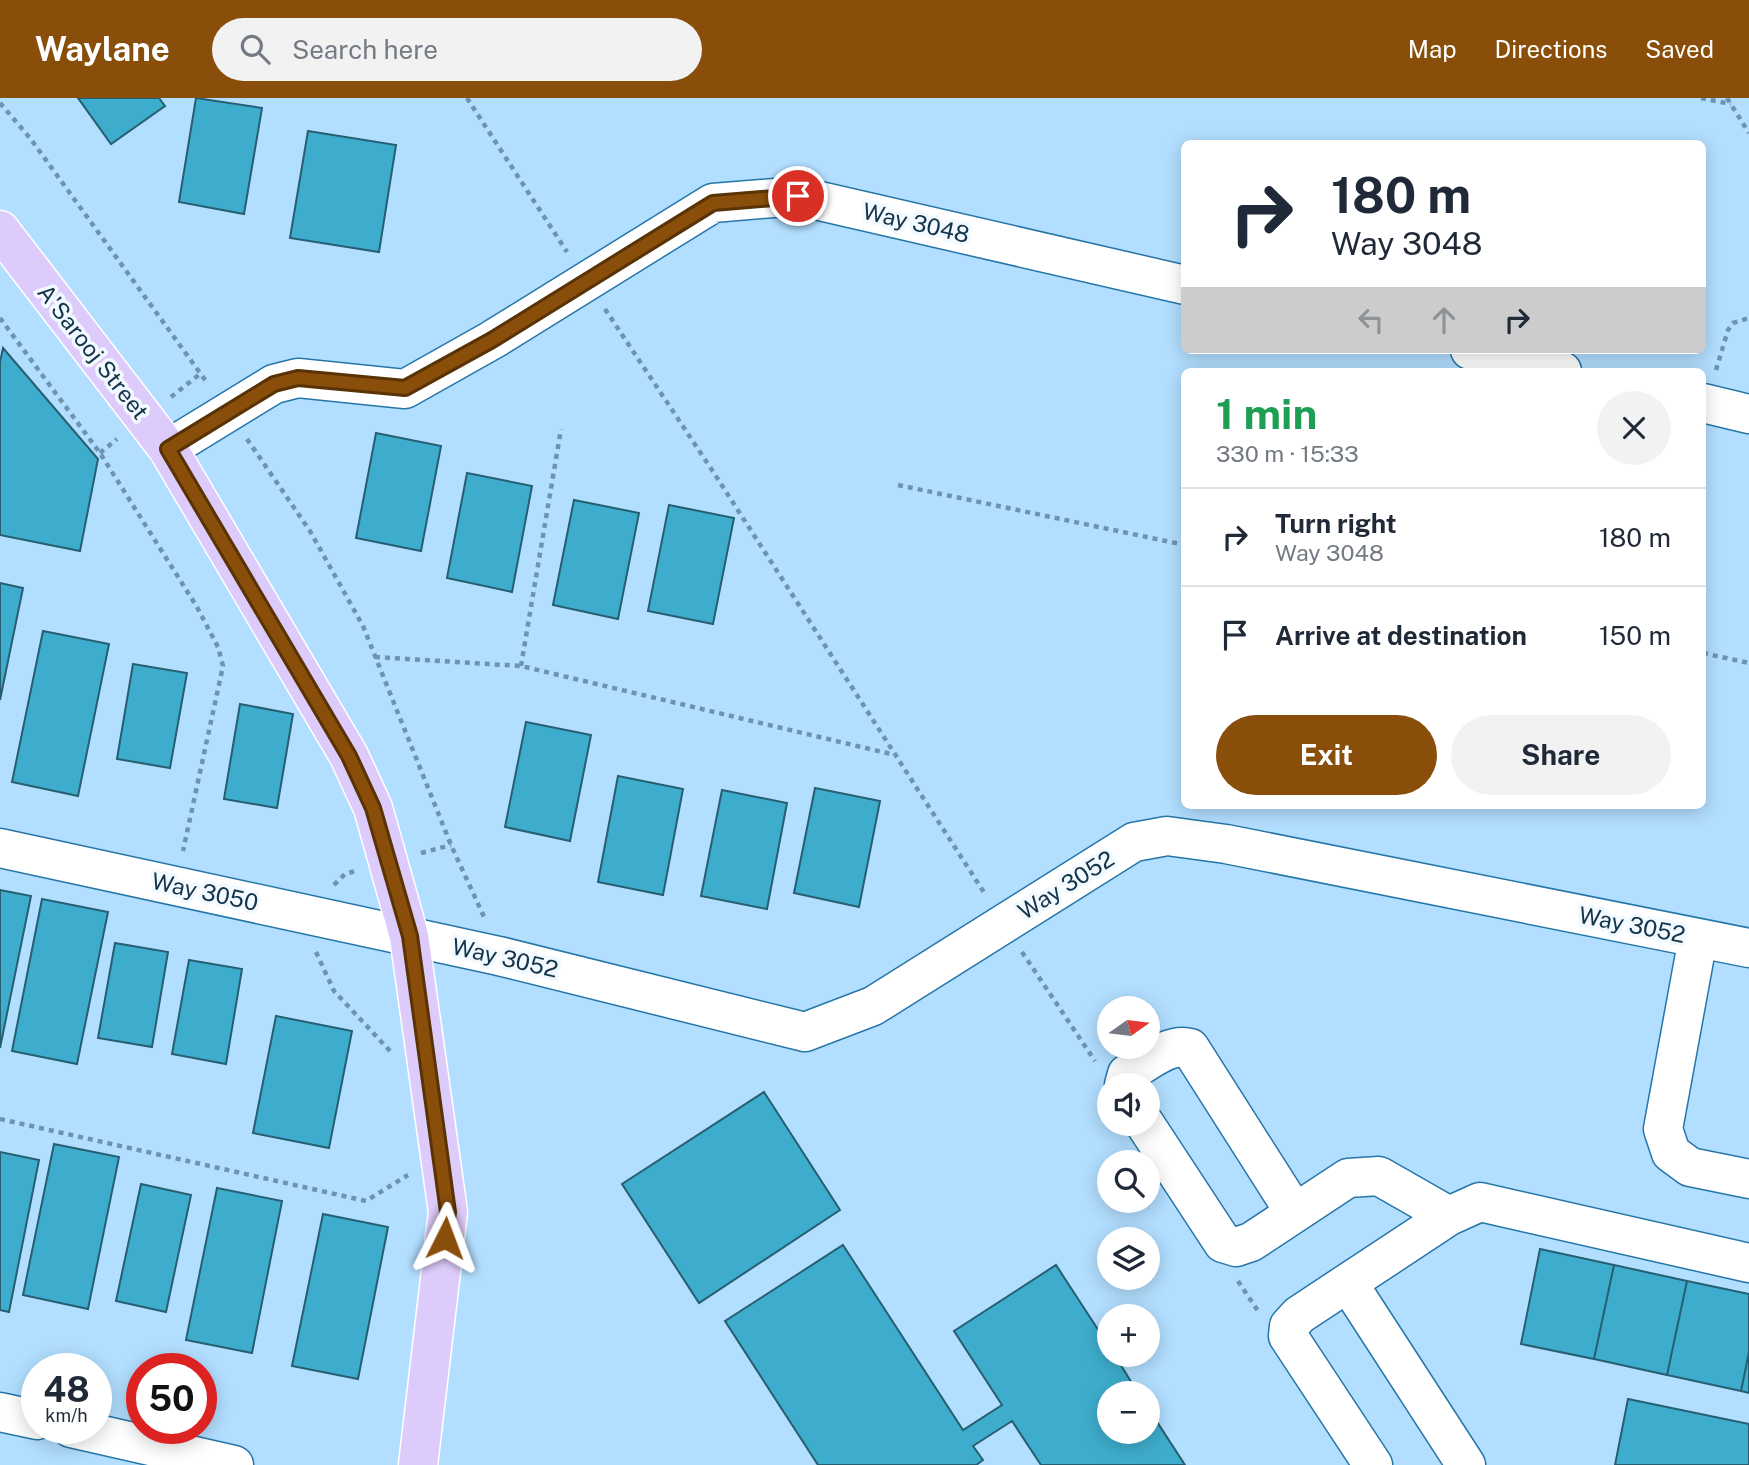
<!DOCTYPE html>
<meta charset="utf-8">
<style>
body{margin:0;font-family:"Public Sans",sans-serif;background:#f2f2f3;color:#1f2937;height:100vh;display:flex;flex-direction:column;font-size:26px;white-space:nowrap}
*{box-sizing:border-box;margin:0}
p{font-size:23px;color:#747a83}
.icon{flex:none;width:38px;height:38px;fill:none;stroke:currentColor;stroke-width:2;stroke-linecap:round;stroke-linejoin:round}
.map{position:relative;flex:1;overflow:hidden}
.side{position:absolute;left:1181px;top:270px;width:525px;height:441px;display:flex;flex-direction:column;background:#fff;border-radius:10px;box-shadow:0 4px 18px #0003}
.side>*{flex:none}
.top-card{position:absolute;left:1181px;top:42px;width:525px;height:214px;border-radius:10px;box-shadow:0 4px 18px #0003;background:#fff;color:#1f2937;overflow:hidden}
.needle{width:46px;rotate:76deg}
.controls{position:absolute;left:1097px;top:898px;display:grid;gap:14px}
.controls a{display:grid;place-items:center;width:63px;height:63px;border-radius:50%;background:#fff;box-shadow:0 4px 18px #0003;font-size:35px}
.speed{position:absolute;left:21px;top:1255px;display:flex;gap:14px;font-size:35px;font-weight:700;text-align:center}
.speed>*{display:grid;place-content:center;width:91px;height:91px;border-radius:50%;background:#fff;box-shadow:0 4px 18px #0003;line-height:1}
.speed small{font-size:18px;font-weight:400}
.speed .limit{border:10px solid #d22;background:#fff;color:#111}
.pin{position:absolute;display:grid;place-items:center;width:60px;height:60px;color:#fff;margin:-30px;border:4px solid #fff;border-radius:50%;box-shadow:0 2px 7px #0007}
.me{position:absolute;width:77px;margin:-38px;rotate:3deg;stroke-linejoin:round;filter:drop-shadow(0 0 5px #0008)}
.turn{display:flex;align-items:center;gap:24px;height:147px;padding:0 35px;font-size:32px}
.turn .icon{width:91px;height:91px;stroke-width:2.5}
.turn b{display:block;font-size:49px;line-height:60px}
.lanes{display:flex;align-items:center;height:66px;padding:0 35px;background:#0003;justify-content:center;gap:35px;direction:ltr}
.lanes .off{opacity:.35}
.round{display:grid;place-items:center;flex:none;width:74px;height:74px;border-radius:37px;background:#f2f2f3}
.headline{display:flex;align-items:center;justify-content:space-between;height:119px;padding:0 35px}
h1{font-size:42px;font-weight:700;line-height:52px;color:#1e9e55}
.primary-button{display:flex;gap:14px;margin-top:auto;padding:14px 35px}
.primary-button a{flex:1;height:80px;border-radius:42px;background:#894e0a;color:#fff;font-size:28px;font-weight:700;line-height:80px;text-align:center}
.primary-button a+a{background:#f2f2f3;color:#1f2937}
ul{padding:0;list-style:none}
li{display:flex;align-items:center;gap:21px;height:98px;padding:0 35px;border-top:2px solid #e0e1e3}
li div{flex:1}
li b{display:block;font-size:26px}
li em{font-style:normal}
header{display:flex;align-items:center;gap:42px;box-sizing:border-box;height:98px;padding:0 35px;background:#894e0a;color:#fff}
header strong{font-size:33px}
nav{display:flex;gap:38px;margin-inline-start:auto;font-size:24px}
.search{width:490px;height:63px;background:#f2f2f3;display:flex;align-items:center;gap:18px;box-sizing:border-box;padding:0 24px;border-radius:38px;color:#747a83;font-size:26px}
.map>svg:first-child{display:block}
.building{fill:#3eadcd;stroke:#265f71;stroke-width:2}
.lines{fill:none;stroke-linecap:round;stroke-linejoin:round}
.minor-casing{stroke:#2676a8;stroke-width:41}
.major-casing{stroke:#fff;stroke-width:41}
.path{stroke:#6d93af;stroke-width:4.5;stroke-dasharray:5 5;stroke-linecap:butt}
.minor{stroke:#fff;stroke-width:38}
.major{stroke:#ddcbfb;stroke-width:38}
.route-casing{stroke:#593306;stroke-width:18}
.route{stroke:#894e0a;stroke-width:12}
.labels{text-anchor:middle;stroke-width:7;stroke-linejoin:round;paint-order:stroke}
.street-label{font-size:23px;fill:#14344a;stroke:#f2f9ff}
</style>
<header>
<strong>Waylane</strong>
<div class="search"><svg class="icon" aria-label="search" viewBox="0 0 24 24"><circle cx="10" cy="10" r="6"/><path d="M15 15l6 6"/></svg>Search here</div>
<nav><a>Map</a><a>Directions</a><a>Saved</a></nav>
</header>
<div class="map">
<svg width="1749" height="1367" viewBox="0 0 1749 1367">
<rect width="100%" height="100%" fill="#b2deff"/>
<path class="building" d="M78,0H159L165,8L111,46Z
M196,0L262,10L244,116L179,104Z
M308,33L396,47L379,154L290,140Z
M3,250L98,361L80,453L0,437V264Z
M376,335L441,348L421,453L356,440Z
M467,375L532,388L512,494L447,480Z
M574,402L639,415L618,521L553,507Z
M669,407L734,420L713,526L648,513Z
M0,485L23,490L0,602Z
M43,533L109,546L78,698L12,684Z
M133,566L187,575L170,670L117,661Z
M240,606L293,616L277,710L224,701Z
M526,624L591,637L570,743L505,729Z
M618,678L683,691L663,797L598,784Z
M815,690L880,703L859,809L794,795Z
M722,692L787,705L767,811L701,798Z
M0,792L31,798L0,950Z
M42,801L108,814L77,966L12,953Z
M115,845L168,854L152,949L98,940Z
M189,862L242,871L226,966L172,956Z
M276,918L352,933L329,1050L253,1035Z
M764,994L840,1112L699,1205L622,1086Z
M54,1046L119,1059L88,1211L23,1197Z
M0,1054L39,1062L9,1214L0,1212Z
M141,1086L191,1097L166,1214L116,1203Z
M217,1090L282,1103L252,1255L186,1242Z
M323,1116L388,1129L358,1281L292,1268Z
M843,1147L963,1332L1002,1307L954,1233L1056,1167L1110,1250V1256H1114L1138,1295H1110V1334H1148V1310L1185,1367H1041L1012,1323L973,1348L983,1362L976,1367H818L725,1223Z
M1540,1151L1614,1167L1594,1261L1521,1246Z
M1614,1167L1687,1183L1667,1277L1594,1261Z
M1687,1183L1749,1196V1254L1741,1293L1667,1277Z
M1749,1254V1295L1741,1293Z
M1628,1301L1749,1326V1367H1615Z"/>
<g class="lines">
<g class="minor-casing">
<path id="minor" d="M1470,252L1562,273
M1703,305L1749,316
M168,351L274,286L298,280L405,291L492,242L713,105L798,98L1185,187
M0,750L499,858L805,934L873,908L1134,744L1167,738L1226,746L1749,850
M1698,840L1663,1031L1671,1055L1690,1069L1749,1081
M1124,987L1127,976C1145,966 1169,944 1190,950L1295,1115
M1145,1026L1223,1145L1236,1149L1251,1144L1348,1080L1379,1078L1449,1118
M1348,1185L1466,1367
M0,1314L37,1322
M71,1330L234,1367
M1373,1367L1288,1238L1289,1228L1299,1217L1449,1118L1480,1104L1749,1165"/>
</g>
<g class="major-casing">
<path id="major" d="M0,132L168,351L349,658L373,710L409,838L448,1114L418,1367"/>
</g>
<path class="path" d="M467,0L567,154
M1701,0L1731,6
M1727,0L1749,35
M0,5L30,40L208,286
M605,211L712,372L985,796
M0,220L100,355L197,509L218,549L223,568L183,753
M1716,272L1728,232L1733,225L1749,220
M171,299L200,276
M247,341L310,433L363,528L451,747L485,821
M100,355L117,341
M898,387L1185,447
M1703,555L1749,565
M375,559L521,568L895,657
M521,568L561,331
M421,755L451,747
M334,787L345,776L355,773
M316,854L334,893L390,953
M1022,854L1095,963
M0,1021L366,1103L408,1077
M1238,1183L1258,1213"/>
<use href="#minor" class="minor"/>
<use href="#major" class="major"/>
</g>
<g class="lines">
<g class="route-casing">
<path id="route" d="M445,1140L448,1114L410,838L373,710L349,658L168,351L274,286L298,280L405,290L492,242L713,105L798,98"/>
</g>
<use href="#route" class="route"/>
</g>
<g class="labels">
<g class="street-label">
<text transform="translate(916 125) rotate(13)" y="8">Way 3048</text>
<text transform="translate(93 254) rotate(52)" y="8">A'Sarooj Street</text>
<text transform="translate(1066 787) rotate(-32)" y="8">Way 3052</text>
<text transform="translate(205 794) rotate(12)" y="8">Way 3050</text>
<text transform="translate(1632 827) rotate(11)" y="8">Way 3052</text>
<text transform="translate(505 860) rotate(13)" y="8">Way 3052</text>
</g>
</g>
</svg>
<div class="controls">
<a><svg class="needle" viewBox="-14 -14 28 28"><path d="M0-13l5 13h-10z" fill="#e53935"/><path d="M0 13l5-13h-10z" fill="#747a83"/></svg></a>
<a><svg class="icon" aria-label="sound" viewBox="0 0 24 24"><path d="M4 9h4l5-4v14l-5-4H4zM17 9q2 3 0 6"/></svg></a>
<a><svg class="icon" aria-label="search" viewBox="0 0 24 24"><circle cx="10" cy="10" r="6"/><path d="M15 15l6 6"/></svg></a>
<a><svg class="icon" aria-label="layers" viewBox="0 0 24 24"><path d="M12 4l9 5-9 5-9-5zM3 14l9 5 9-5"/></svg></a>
<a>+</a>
<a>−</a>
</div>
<div class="speed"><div>48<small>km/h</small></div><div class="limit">50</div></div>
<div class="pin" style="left:798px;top:98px;background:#d93025"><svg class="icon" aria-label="arrive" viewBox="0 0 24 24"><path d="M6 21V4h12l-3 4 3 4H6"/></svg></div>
<svg class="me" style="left:445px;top:1140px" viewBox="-20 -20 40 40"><path d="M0-17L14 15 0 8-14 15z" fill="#894e0a" stroke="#fff" stroke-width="4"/></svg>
<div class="top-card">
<div class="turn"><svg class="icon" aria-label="right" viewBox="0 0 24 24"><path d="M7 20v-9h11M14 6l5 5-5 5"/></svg><div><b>180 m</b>Way 3048</div></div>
<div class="lanes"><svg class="icon off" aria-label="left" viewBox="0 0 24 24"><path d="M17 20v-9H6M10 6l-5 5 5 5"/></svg><svg class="icon off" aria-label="ahead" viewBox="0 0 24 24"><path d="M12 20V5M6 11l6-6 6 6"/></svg><svg class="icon" aria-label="right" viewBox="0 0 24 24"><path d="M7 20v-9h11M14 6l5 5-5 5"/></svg></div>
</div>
<section class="side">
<div class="headline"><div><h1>1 min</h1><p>330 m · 15:33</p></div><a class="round"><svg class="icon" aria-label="close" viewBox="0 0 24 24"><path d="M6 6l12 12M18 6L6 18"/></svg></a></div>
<ul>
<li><svg class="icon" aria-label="right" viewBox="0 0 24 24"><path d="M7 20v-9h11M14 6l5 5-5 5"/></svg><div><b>Turn right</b><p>Way 3048</p></div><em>180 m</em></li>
<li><svg class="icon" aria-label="arrive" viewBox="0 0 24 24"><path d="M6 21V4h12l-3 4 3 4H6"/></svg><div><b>Arrive at destination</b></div><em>150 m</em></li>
</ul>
<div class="primary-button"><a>Exit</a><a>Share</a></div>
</section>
</div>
